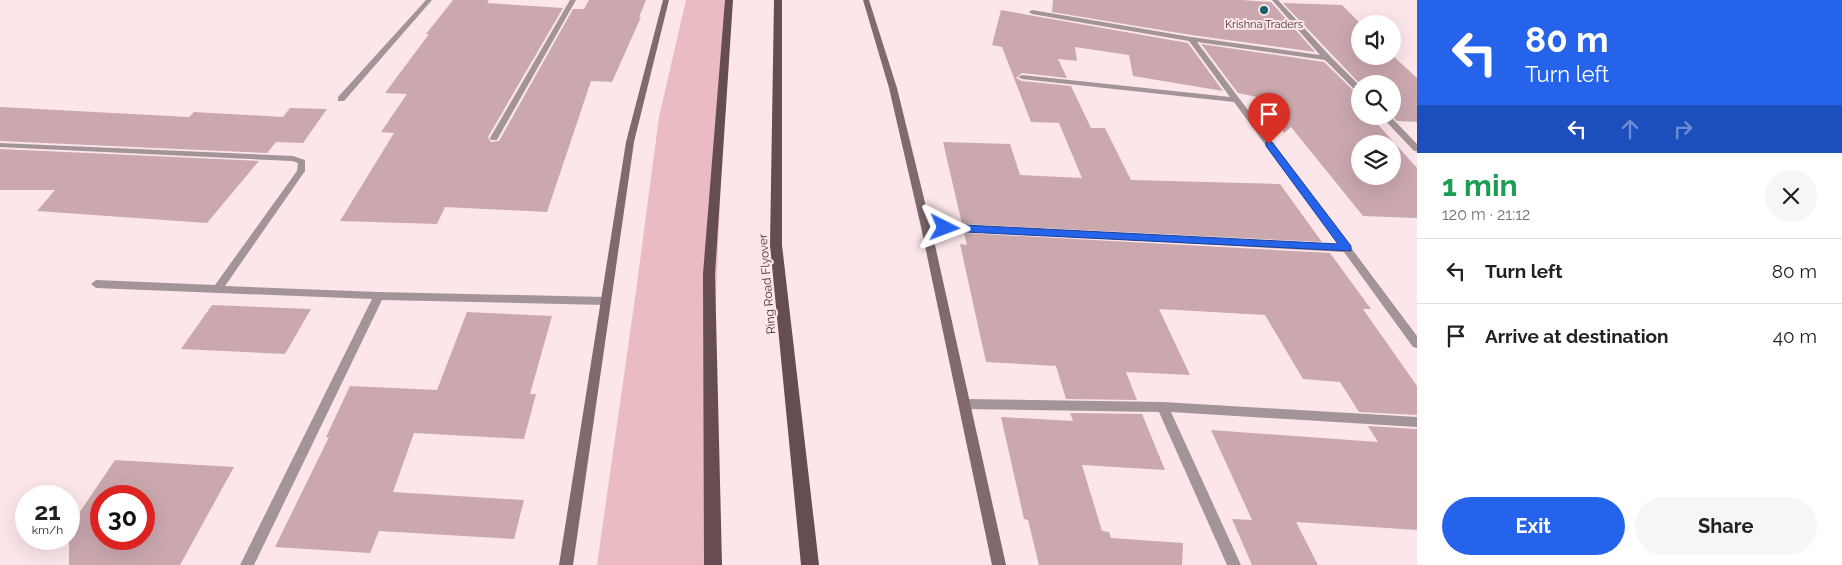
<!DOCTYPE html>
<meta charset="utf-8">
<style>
body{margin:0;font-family:Raleway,sans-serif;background:#f6f6f6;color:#202124;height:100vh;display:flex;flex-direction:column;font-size:19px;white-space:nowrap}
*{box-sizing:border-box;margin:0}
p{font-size:16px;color:#757577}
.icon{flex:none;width:28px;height:28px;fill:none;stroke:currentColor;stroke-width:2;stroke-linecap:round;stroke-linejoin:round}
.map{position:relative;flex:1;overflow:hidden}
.details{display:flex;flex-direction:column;background:#fff;width:425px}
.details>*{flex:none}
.top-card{background:#2563eb;color:#fff;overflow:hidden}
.fabs{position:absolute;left:1351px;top:15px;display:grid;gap:10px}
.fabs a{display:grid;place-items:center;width:50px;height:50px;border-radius:50%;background:#fff;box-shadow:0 5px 20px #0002;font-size:25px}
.speed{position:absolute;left:15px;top:485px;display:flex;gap:10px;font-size:25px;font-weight:700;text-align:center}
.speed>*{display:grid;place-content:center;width:65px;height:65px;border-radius:50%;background:#fff;box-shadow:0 5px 20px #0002;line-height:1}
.speed small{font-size:12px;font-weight:400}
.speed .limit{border:8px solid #d22;background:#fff;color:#111}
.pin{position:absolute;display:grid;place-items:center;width:42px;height:42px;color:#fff;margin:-51px -21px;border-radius:50% 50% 50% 0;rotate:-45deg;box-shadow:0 0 5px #0007}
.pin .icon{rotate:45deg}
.me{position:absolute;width:55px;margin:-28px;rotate:93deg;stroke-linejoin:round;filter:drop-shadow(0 0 4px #0008)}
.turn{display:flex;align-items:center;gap:18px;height:105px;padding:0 25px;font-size:22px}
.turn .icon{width:65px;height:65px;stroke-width:2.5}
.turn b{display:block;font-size:35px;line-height:42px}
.lanes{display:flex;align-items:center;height:48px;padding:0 25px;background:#0003;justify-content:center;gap:25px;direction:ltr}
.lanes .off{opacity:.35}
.round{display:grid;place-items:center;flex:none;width:52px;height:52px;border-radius:26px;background:#f6f6f6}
.headline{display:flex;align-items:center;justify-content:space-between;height:85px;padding:0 25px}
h1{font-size:30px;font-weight:700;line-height:38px;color:#1e9e55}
.button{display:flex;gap:10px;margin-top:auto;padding:10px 25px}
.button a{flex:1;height:58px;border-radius:30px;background:#2563eb;color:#fff;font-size:20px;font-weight:700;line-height:58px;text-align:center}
.button a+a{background:#f6f6f6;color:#202124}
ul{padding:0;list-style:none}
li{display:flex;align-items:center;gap:15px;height:65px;padding:0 25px;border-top:1px solid #e0e0e0}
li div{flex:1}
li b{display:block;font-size:19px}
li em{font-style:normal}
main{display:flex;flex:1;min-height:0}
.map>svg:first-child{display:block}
.green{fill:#ebbbc4}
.building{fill:#caa8ae;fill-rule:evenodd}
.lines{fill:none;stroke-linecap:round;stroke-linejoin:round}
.street{fill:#a39497;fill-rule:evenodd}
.secondary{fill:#806a6e;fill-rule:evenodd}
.primary{fill:#664d52;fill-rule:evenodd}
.route{fill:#2563eb;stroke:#184099}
.poi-dot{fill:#15616d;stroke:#fce6ea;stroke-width:2}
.labels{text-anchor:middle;stroke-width:4;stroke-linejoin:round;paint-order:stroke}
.far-poi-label{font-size:11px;fill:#443639;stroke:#fce6ea}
.street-label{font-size:12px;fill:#443639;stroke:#fce6ea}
</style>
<main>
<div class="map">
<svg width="1417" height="565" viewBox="0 0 1417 565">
<rect width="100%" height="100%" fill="#fce6ea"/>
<path class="green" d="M686,0H726L727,30L705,565H597L636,291L659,117Z"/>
<path class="building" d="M453,0H489L487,3L563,8L488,137L491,142L499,141L573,9H584L589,0H646L639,17H641L612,82L591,81L547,212L445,207L437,224L340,221L394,133L381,132L407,94L385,93L429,34H426Z
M1053,0H1241L1271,2L1315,52L1191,35L1052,12Z
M1283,3L1342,5L1361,24L1360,56L1392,55L1417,78V122L1397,121L1392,116V84H1360Z
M1001,10L1188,43L1223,91L1133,76L1129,55L1075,47L1077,61L1058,59L1067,78L1022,73L1016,78L1022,81L1071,86L1091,128H1105L1131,180L1280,184L1322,242L962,224L943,142L1010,144L1020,175L1082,178L1059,123L1031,122L1002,47L992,45Z
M1201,44L1324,62L1356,93L1360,94V116H1379L1382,120L1373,119L1417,168V218L1363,216L1291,127L1284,133L1257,97L1238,93ZM1360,144H1392V176H1360Z
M0,107L189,117L194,112L283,117L290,108L327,109L303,143L276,142L267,153L0,141Z
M0,149L259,161L207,223L37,211L55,190H0Z
M964,233L1330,253L1371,309H1363L1417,386V415L1359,412L1340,382L1303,379L1265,315L1159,309L1190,375L1126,372L1137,400L1066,399L1056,366L986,362L960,244L967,245Z
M212,305L311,309L285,354L181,349Z
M467,312L552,316L530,394H536L524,439L414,433L393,492L524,500L514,539L379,531L370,553L275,547L329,437H326L350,386L437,390Z
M1070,413L1142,414L1165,470L1082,465L1102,531L1109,532L1111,538L1183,543L1182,565H1039L1028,520L1024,519L1001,417L1073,421Z
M1368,426L1417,429V530L1296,522L1318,565H1252L1232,519L1252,520L1211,430L1378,442Z
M115,460L234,467L180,565H69V528ZM101,496H144V539H101Z"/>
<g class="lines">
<path class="street" d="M426,0H432L344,101H338V97Z
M570,0H576L498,138L497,140H491L490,138Z
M1272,0H1278L1330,56L1360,86V92H1357L1325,60L1197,42L1417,336V348L1413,347L1344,252L923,229L921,227L926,224L1339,245L1234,102L1022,79L1018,77L1022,75L1230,97L1189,41L1032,14L1029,12L1032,10L1191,37L1320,55Z
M1381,116H1390L1417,144V151H1414Z
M0,143L293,156L305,160V171L225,286L379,292L606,297L611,301L606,305L382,300L254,565H240L372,299L96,288L91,284L96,280L215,285L297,171L298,163L292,161L0,147Z
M964,399L1163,402L1417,417V427L1171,412L1241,565H1227L1159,412L964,409L960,407L958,404L960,401Z"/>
<path class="secondary" d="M663,0H669L634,142L573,565H559L626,142Z
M863,0H869L897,88L931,227L1006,565H992L921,227L889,88Z"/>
<path class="primary" d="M725,0H733L715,274L722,565H704L703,274Z
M774,0H782V245L819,565H801L770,245Z"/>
</g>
<path class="route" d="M1266,142H1272L1351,246V251L945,231L940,228L945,224L1338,244L1266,146Z"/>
<circle class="poi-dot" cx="1264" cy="10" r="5"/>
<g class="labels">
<g class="far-poi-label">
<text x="1264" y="28">Krishna Traders</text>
</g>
<g class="street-label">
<text transform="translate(767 284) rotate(-95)" y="4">Ring Road Flyover</text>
</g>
</g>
</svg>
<div class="fabs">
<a><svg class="icon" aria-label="sound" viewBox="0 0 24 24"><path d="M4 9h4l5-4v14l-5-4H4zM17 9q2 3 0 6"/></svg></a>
<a><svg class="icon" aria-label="search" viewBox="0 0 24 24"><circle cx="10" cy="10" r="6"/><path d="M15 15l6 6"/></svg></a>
<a><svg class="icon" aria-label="layers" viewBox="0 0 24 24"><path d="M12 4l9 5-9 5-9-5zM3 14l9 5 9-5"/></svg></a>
</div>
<div class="speed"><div>21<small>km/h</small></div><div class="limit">30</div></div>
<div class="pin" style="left:1269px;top:144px;background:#d93025"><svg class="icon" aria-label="arrive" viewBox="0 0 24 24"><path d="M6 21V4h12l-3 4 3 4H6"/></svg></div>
<svg class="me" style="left:945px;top:228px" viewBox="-20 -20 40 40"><path d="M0-17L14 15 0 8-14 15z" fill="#2563eb" stroke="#fff" stroke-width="4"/></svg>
</div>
<section class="details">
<div class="top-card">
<div class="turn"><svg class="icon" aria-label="left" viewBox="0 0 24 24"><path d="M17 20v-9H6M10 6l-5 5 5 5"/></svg><div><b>80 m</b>Turn left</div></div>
<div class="lanes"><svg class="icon" aria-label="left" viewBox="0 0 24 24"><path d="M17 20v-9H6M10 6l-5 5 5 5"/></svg><svg class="icon off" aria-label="ahead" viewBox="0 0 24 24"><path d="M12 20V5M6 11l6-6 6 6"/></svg><svg class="icon off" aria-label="right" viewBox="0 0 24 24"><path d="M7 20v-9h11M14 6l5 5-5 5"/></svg></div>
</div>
<div class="headline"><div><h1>1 min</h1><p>120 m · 21:12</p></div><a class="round"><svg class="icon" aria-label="close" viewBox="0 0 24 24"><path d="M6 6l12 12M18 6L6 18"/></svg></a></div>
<ul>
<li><svg class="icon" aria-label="left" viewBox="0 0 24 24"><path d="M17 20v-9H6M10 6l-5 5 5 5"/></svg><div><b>Turn left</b></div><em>80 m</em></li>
<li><svg class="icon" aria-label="arrive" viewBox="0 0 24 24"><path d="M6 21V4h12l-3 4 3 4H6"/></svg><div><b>Arrive at destination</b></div><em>40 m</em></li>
</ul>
<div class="button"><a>Exit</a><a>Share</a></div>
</section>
</main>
